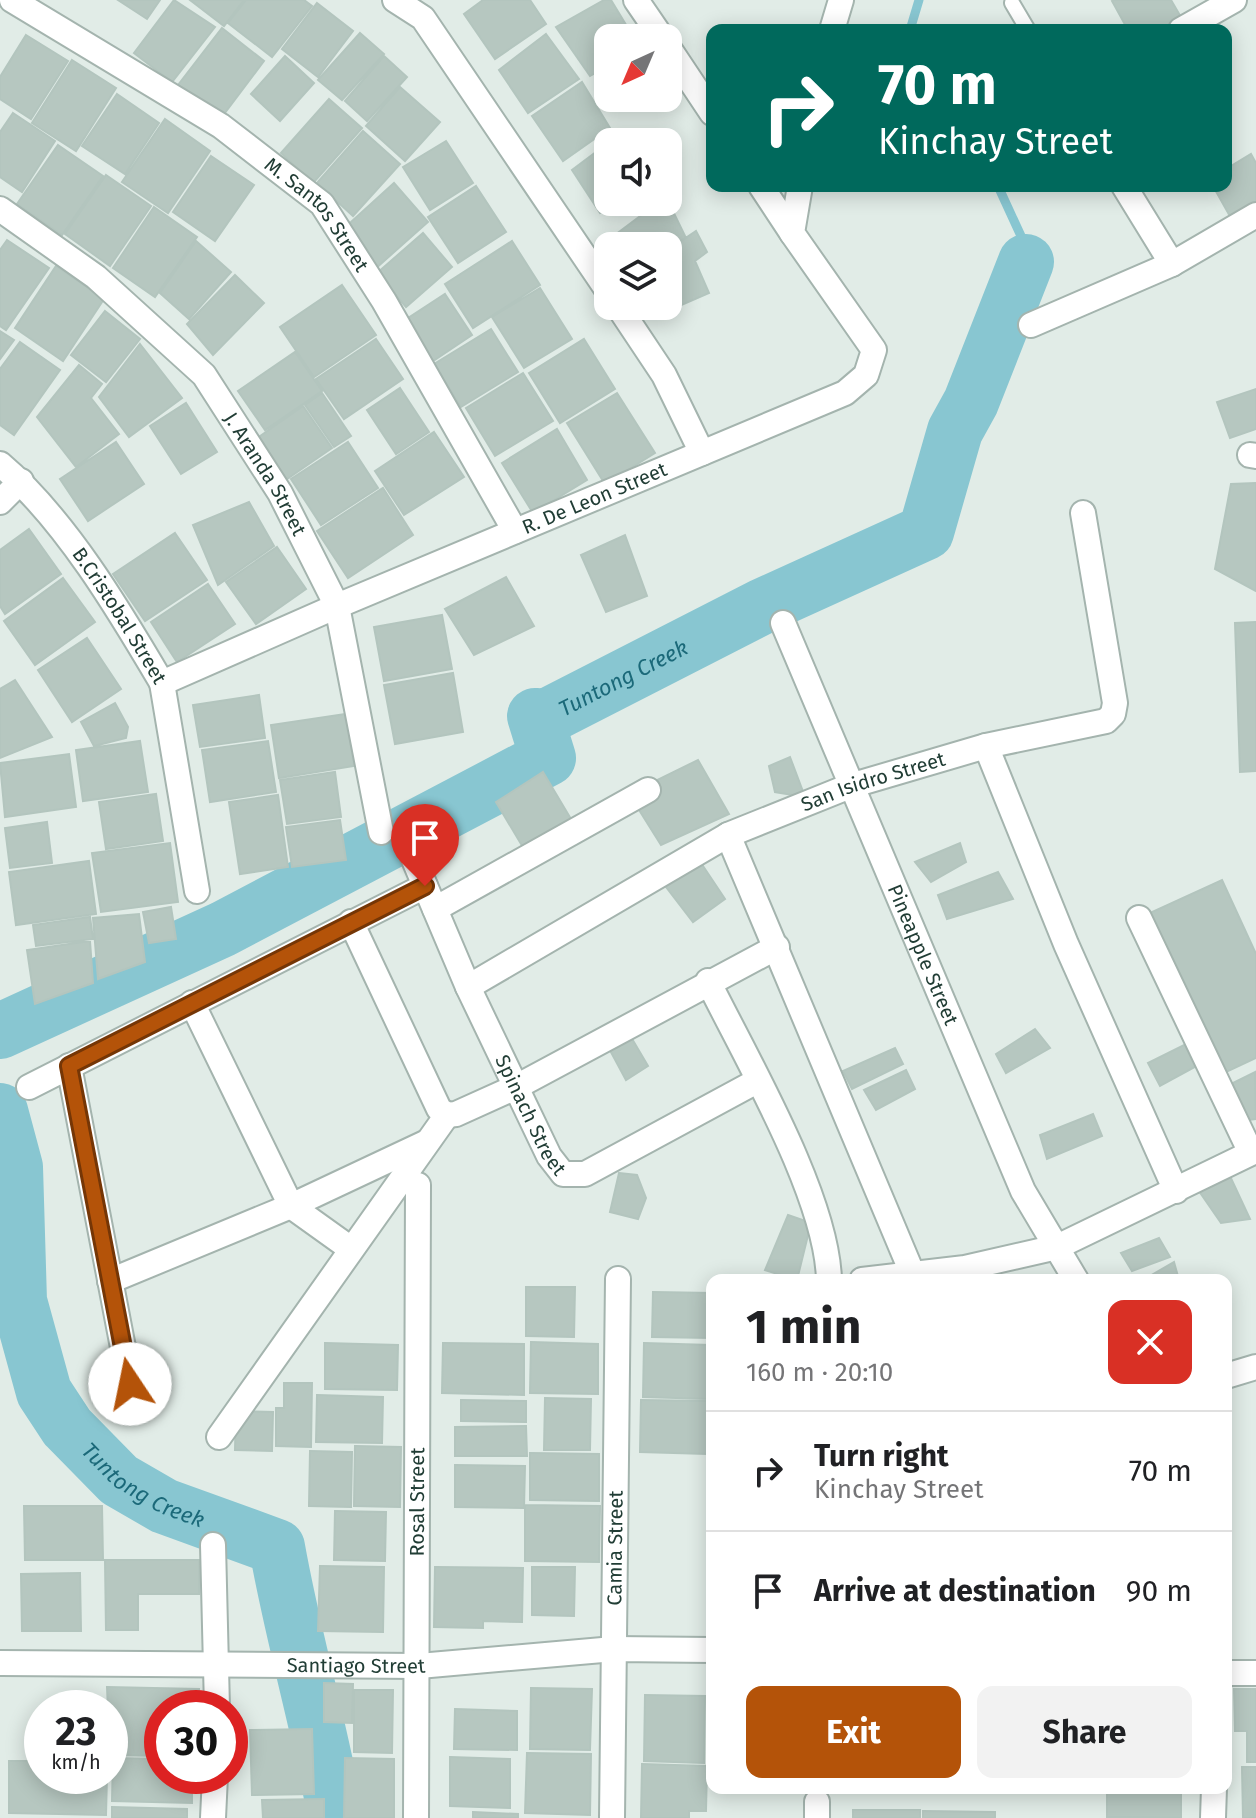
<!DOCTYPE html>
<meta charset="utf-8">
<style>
body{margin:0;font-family:"Fira Sans",sans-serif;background:#f2f2f2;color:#202124;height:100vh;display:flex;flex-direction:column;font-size:30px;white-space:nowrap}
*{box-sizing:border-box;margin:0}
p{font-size:26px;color:#757577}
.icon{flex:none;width:44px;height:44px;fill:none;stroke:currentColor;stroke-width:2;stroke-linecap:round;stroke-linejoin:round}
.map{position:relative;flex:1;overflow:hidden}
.details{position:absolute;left:706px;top:1274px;width:526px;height:520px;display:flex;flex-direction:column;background:#fff;border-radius:16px;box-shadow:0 4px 20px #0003}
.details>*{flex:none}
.top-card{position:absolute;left:706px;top:24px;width:526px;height:168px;border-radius:16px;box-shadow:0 4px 20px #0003;background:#00695c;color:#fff;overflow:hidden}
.needle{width:52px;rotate:224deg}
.buttons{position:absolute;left:594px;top:24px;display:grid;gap:16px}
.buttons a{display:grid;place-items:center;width:88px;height:88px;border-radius:16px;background:#fff;box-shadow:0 4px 20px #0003;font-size:40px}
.speed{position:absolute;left:24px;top:1690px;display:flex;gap:16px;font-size:40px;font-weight:700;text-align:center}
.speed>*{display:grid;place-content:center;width:104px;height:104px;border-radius:50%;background:#fff;box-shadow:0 4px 20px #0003;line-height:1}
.speed small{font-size:20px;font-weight:400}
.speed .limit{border:12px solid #d22;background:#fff;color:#111}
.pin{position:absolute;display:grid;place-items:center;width:68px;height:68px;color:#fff;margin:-82px -34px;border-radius:50% 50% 50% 0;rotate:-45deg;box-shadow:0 0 8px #0007}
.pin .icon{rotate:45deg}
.me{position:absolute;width:88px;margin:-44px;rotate:349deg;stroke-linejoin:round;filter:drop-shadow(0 0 6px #0008)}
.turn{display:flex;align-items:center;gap:28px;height:168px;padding:0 40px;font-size:36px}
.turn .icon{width:104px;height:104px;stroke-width:2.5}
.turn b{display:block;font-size:56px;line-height:68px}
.round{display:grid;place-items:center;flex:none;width:84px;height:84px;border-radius:16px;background:#f2f2f2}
.summary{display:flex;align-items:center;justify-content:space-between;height:136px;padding:0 40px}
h1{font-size:48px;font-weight:700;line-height:60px}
.action{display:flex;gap:16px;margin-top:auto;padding:16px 40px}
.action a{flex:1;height:92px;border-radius:16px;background:#b45309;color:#fff;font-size:32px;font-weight:700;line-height:92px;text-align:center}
.action a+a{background:#f2f2f2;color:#202124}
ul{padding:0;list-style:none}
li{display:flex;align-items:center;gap:24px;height:120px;padding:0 40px;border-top:2px solid #e0e0e0}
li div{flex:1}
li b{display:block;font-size:30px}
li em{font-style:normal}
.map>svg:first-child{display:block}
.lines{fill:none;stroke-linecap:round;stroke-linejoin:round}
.stream{stroke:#88c6d1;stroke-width:9}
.river{stroke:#88c6d1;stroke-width:56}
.building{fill:#b6c7c0;stroke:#b3c5be;stroke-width:2}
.service-casing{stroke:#a4b4ae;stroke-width:18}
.minor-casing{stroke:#a4b4ae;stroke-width:28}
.tertiary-casing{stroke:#a4b4ae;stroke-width:28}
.service{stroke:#fff;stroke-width:14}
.minor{stroke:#fff;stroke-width:24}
.tertiary{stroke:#fff;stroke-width:24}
.route-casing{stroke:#753606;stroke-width:20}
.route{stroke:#b45309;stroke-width:14}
.labels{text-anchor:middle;stroke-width:6;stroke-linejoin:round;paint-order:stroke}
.street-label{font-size:20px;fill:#213d35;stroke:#f2f8f5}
.water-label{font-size:22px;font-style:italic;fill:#1b6979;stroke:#f2f8f5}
</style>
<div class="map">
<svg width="1256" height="1818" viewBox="0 0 1256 1818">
<rect width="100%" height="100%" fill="#e1ece7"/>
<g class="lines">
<path class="stream" d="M910,30L919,0
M998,186L1021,236L1026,262"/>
<g class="river">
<path id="s1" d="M0,1031L223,929L548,758L535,716L546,717L763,606L926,532L955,431L971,402L1026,262"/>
<path id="s2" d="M0,1111L15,1167L19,1301L44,1392L67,1427L119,1480L164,1506L277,1547C293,1638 320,1727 336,1818"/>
</g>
</g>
<path class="building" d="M118,0H160L147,19Z
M174,0L215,27L172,82L134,53Z
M190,0H244L224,26Z
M246,0H304L312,6L272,57L228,23Z
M483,0H530L546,24L495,59L464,14Z
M604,0H611L634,38H608V66L590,76L556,27Z
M1114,0H1171L1182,19L1164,30H1128L1112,1Z
M317,3L353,31L318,77L282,49Z
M222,28L264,61L221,118L178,85Z
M360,33L384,54L342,100L318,80Z
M546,34L579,79L528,113L499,70Z
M26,35L68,61L31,119L0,99V77Z
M285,56L314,83L280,121L251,94Z
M384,56L407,77L367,121L345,101Z
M72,60L116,88L76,151L32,123Z
M582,82L610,128L563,161L532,116Z
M400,87L440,122L405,161L366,126Z
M117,94L159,123L125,174L82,146Z
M329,99L362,128L313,183L281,153Z
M13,113L55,141L22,192L0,177V132Z
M165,119L210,151L168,213L122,182Z
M363,131L400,164L353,216L317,183Z
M446,141L473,183L430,210L403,167Z
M608,143V202H620L600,213L572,170Z
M58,145L103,176L62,235L17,204Z
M1251,154L1256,163V201L1231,218L1213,186H1226V169Z
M211,156L254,185L215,241L173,212Z
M106,175L151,206L110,266L65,234Z
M394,183L428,222L375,269L341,231Z
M476,186L506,232L458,263L428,217Z
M668,201L686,238L668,247L617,246L611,238L659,202Z
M154,207L197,237L155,297L113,268Z
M696,231L707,252L695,261L709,293L663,313L658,306H668V250Z
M423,233L452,267L406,307L377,273Z
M7,240L49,268L6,330L0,326V250Z
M196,241L231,272L189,319L160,293Z
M512,241L540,285L473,328L445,284Z
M56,266L104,299L63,361L15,328Z
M235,275L264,303L213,355L187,324Z
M342,285L376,335L314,377L280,327Z
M540,288L572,339L524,368L492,317Z
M445,294L472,335L433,361L405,320Z
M105,311L140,339L106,382L71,355Z
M491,329L518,372L461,407L434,364Z
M0,331L14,340L0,359Z
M376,339L403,379L344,419L316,379Z
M584,339L615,389L560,423L529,373Z
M20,342L60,370L14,435L0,425V369Z
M140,344L182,398L129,437L99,397Z
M295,352L322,391L265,430L238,391Z
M79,365L102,384L91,398L119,434L76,467L37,417Z
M523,373L553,421L495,456L466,408Z
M400,388L429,432L396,454L367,410Z
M1256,389V429L1230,438L1217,402Z
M322,393L351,436L334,447L305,405Z
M617,393L655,453L605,484L567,423Z
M186,403L217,452L181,474L150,426Z
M303,406L332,448L284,481L256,439Z
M557,429L587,480L533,513L502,463Z
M434,432L464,477L404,515L375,471Z
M116,442L144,484L88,521L60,479Z
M348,442L378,488L321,525L291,479Z
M1256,483V591L1215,569L1231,484Z
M383,488L413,535L348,578L317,531Z
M249,502L274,546L218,585L193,525Z
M29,529L61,574L5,614L0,606V550Z
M175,533L207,580L145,621L113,574Z
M625,535L647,596L606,612L581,555Z
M277,547L306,589L256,624L226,582Z
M506,577L534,626L474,655L445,609Z
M63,578L95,622L35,665L4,621Z
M208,584L235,624L177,662L151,622Z
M442,615L452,669L384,681L374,627Z
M1256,622V771L1240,772L1235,623Z
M87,638L121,689L72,722L38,670Z
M453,673L463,732L395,744L384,685Z
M15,680L52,737L0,758V689Z
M259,695L265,738L200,747L193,705Z
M115,703L128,727L126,738L94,746L81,722Z
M346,714L354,766L279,778L271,725Z
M140,741L148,792L83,801L76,750Z
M268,741L276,792L210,802L202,750Z
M69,754L76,807L5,817L0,763Z
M790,757L805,797L775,792L769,766Z
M698,760L729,814L661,845L629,794Z
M335,772L341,817L287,824L280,780Z
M543,772L574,824L524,849L496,802Z
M156,794L163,841L106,849L99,802Z
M278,795L288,867L240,874L229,802Z
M340,820L346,860L292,867L286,827Z
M47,822L52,863L10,868L5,828Z
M170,843L178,902L101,912L92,853Z
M960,843L966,862L931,882L915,862Z
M699,860L725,899L693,922L663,883Z
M89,861L96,914L16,925L9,872Z
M998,872L1013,899L947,919L938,895Z
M1222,880L1256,954V1058L1224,1073L1150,913Z
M171,907L176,939L149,943L143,912Z
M139,914L145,962L98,979L93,918Z
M90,917L93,939L36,946L33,925Z
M90,941L93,983L35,1004L27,950Z
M1035,1029L1050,1048L1006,1073L996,1054Z
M628,1032L648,1066L626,1080L604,1039Z
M1192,1041L1202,1063L1160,1086L1148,1063Z
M895,1048L903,1064L852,1089L843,1071Z
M906,1070L915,1089L876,1110L864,1090Z
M1255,1072L1256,1119L1249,1120L1231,1084Z
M1093,1114L1102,1136L1047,1159L1040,1135Z
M619,1173L637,1175L646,1198L638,1219L610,1212Z
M1229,1174L1250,1219L1221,1223L1199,1191Z
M788,1215L811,1223L797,1280L765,1270Z
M1159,1238L1170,1257L1132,1271L1121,1253Z
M1174,1262L1179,1280H1143Z
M526,1287H575L574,1337L526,1336Z
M653,1292L712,1293V1338L652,1337Z
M531,1342L598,1344V1394L530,1393Z
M325,1343L398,1345L397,1390L325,1389Z
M443,1343L524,1344V1395L442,1393Z
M644,1343L710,1345L709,1399L643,1397Z
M284,1383H312L311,1447L276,1446V1408H284Z
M317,1395L383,1397L382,1443L316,1442Z
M545,1398L591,1399L590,1450H544Z
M461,1400L526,1401V1422L461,1421Z
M641,1400L707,1401V1454L640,1452Z
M236,1411L273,1412L272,1451L235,1450Z
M526,1426L527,1456H455V1427Z
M355,1446L401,1447L400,1507L354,1506Z
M310,1451L352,1452L351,1507L309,1506Z
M530,1453L599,1454V1501L530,1500Z
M455,1465L525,1466L524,1508L455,1507Z
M525,1505L600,1506L599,1562L525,1561Z
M24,1506H102L103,1560H25Z
M335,1511L386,1512L385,1561L334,1560Z
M105,1560H199V1594H138V1630H106Z
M320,1566L384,1567L383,1632L318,1631Z
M435,1567L523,1568L522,1622L483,1621V1628L434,1627Z
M532,1567H575L574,1616L532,1615Z
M80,1573L81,1631H22L21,1574Z
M324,1683L353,1684L352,1723L324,1722Z
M107,1687L199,1689V1708H162V1756L110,1755Z
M531,1688L592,1689L590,1750L530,1749Z
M1234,1689H1256V1762H1247V1731H1235Z
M354,1690H393L392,1753L354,1752Z
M645,1695L705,1696L704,1763L644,1761Z
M53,1703L104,1704V1708H53Z
M455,1709L517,1711V1750L454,1749Z
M312,1729L314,1794L252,1795L250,1730Z
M527,1753L591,1754L590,1815L525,1813Z
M450,1757L510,1759V1808L450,1806Z
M113,1758L162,1759V1776H192V1803L112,1801Z
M345,1758L394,1759V1818H344Z
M9,1761H42V1776H107L106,1815L9,1813Z
M642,1764L707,1766L706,1811H689V1818H641Z
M1242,1767H1256V1818H1243Z
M1107,1788H1181V1818L1107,1817Z
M324,1799V1818H263L262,1800Z
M112,1807L187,1809V1818H112Z
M853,1810H920V1818H853Z
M923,1811L995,1812V1818H923Z
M473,1812L518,1814V1818H473Z"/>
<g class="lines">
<g class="service-casing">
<path id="service" d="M1012,3L1028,30"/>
</g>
<g class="minor-casing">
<g id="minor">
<path id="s3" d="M12,0L221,126L322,204L384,301L515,531"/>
<path d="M395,0L423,18L608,291"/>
<path d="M636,0L662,38"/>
<path d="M1181,30L1234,0"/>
<path d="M668,47L712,113"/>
<path d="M761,186L792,233"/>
<path d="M1124,186L1172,264"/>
<path id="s4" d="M0,209L96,277L204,375L280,493L337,606L381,832"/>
<path d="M618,306L664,375L702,453"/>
<path d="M1031,325L1172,264L1256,215"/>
<path d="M1250,455L1256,456"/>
<path d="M0,502L21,481"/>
<path id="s5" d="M783,623L1023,1191L1076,1280"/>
<path d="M162,683L197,891"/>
<path d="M986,746L1066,944L1176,1191"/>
<path d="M728,835L913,1275"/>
<path id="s6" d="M412,855L468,987L549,1156L563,1174H585L757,1081"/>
<path d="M435,909L648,790"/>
<path d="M351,922L439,1109L447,1115"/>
<path d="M708,981C747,1060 827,1196 829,1280"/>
<path id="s7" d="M468,987L728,835L850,786L986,746L1106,721L1113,714L1115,703L1083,513"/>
<path d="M192,1003L291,1206L351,1249"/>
<path d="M69,1066L130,1384"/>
<path d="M29,1087L425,886"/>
<path d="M447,1115L456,1114L516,1087L777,947"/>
<path d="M862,1280L965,1268L1057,1247L1251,1153L1139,918"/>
<path d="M110,1281L291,1206L425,1143"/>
<path d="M1226,1376L1256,1367"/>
<path d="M219,1437L447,1115"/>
<path d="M213,1545L217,1708"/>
<path id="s8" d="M0,1663L419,1666L614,1649L712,1650"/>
<path d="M1226,1673H1256"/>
<path d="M213,1818L215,1776"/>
<path id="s9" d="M416,1818L418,1185"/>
<path id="s10" d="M612,1818L618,1279"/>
<path d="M817,1818V1802"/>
<path d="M1213,1818L1214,1788"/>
</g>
</g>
<g class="tertiary-casing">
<g id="tertiary">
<path d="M832,30L841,0"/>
<path id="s11" d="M0,464C65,519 119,610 162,683L337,606L845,393L866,375L874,350L792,233L800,186"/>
</g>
</g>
<use href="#service" class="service"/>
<use href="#minor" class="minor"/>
<use href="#tertiary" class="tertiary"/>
</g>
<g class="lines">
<g class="route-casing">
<path id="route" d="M130,1384L69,1066L425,886"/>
</g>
<use href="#route" class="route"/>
</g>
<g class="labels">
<g class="street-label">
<text dy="7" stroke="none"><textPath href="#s3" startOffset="376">M. Santos Street</textPath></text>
<text dy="7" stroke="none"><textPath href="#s4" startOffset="380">J. Aranda Street</textPath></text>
<text dy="7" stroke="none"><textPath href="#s11" startOffset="744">R. De Leon Street</textPath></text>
<text dy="7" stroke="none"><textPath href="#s11" startOffset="194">B.Cristobal Street</textPath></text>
<text dy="7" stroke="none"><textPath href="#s7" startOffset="456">San Isidro Street</textPath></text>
<text dy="7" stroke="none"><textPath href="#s5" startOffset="360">Pineapple Street</textPath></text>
<text dy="7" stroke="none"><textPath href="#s6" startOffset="286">Spinach Street</textPath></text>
<text dy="7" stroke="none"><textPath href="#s9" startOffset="316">Rosal Street</textPath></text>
<text dy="7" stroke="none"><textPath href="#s10" startOffset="270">Camia Street</textPath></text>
<text dy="7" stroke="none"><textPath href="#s8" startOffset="356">Santiago Street</textPath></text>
</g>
<g class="water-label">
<text dy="8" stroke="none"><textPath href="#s1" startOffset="754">Tuntong Creek</textPath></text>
<text dy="8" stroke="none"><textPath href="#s2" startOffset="426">Tuntong Creek</textPath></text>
</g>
</g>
</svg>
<div class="buttons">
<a><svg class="needle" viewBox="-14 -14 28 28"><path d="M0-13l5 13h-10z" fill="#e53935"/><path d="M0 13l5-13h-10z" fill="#757577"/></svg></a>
<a><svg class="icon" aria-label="sound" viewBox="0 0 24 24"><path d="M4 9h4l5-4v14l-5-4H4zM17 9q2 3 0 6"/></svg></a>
<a><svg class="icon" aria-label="layers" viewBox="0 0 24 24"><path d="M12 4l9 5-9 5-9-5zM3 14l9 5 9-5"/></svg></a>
</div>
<div class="speed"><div>23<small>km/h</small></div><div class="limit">30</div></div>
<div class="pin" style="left:425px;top:886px;background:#d93025"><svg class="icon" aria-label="arrive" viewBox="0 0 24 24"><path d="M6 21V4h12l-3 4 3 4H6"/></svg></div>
<svg class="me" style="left:130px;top:1384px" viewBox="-20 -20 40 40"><circle r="19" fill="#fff"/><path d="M0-13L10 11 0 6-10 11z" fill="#b45309"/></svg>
<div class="top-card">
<div class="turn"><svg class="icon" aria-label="right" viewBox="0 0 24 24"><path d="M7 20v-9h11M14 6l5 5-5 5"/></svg><div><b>70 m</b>Kinchay Street</div></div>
</div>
<section class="details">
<div class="summary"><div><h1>1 min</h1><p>160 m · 20:10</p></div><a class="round" style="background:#d93025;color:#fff"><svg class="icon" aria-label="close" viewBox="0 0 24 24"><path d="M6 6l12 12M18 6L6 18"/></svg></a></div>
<ul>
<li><svg class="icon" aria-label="right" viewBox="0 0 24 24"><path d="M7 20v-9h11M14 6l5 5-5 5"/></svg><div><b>Turn right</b><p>Kinchay Street</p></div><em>70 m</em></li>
<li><svg class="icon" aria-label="arrive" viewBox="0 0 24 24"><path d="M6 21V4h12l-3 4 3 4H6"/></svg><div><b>Arrive at destination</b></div><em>90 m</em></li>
</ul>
<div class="action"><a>Exit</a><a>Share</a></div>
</section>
</div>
